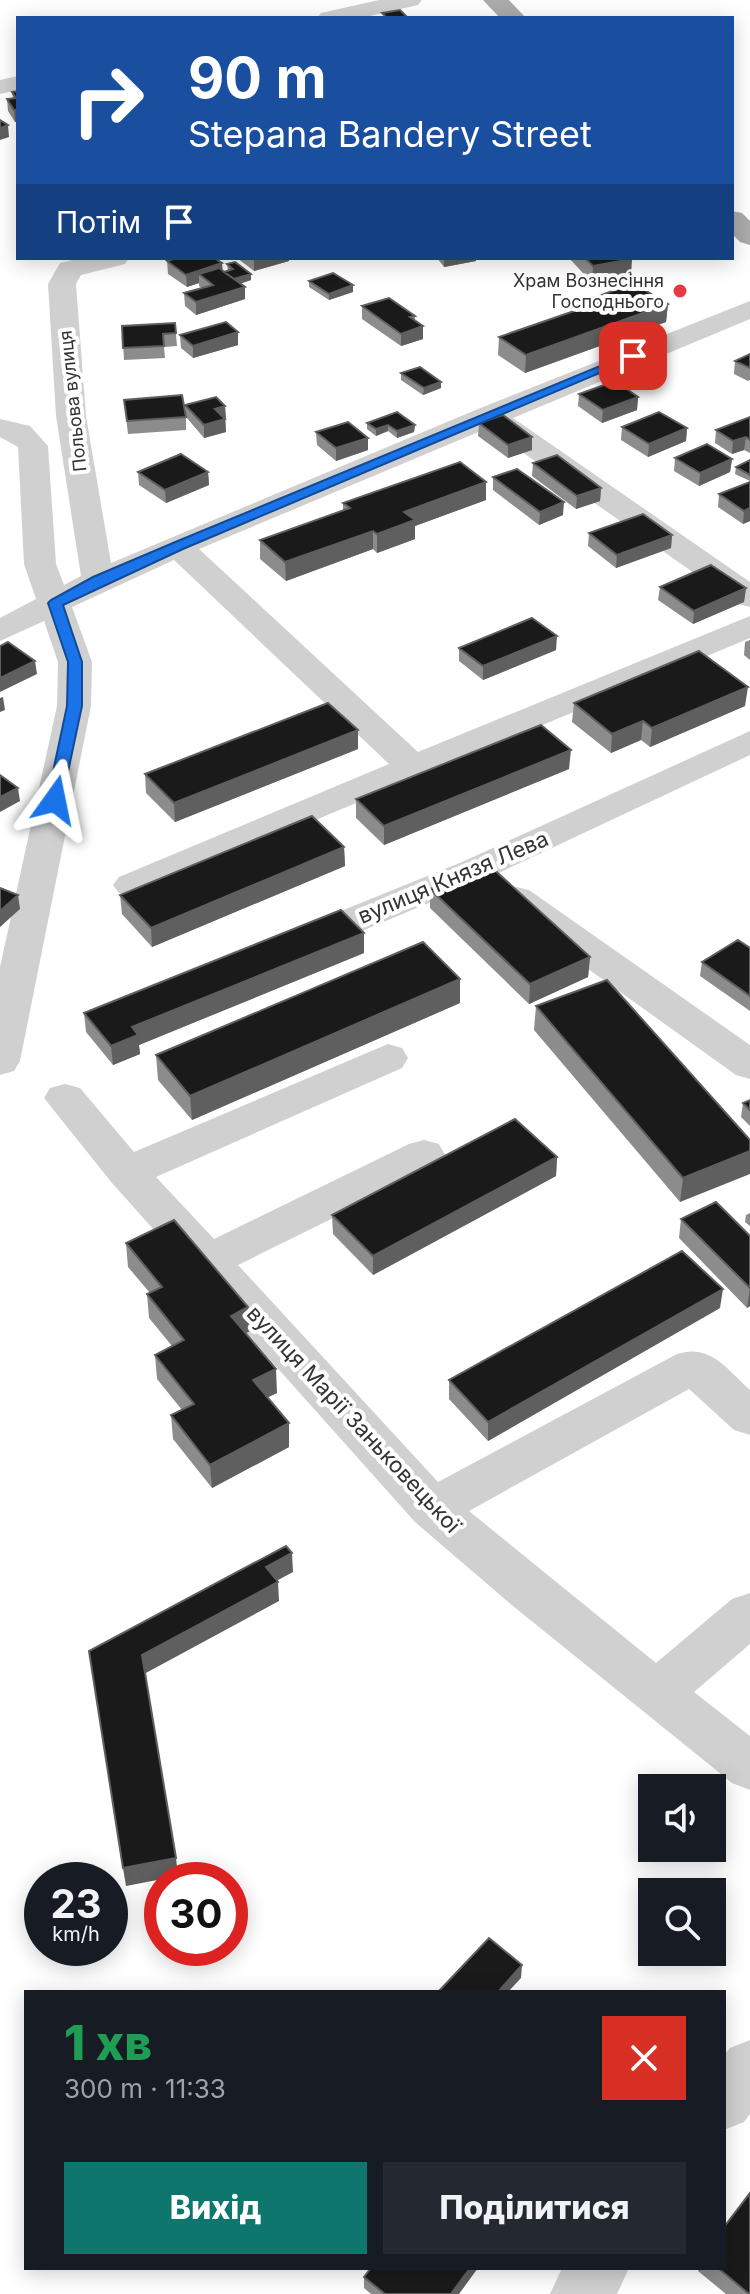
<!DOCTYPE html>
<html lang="uk">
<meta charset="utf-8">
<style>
body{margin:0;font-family:Inter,sans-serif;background:#242831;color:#f1f3f6;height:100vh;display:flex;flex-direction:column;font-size:30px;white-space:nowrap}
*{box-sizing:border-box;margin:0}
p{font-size:26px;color:#9ea1a6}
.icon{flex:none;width:44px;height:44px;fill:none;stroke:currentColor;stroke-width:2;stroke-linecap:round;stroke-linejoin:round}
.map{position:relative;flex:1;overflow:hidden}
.details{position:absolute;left:24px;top:1990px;width:702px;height:280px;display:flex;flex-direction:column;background:#171b24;border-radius:0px;box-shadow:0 4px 20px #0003}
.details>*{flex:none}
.guide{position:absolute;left:16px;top:16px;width:718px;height:244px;border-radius:0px;box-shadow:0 4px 20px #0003;background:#1a4fa0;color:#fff;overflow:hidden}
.tools{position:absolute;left:638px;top:1774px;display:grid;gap:16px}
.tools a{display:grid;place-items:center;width:88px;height:88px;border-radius:0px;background:#171b24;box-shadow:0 4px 20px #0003;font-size:40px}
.speed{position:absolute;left:24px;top:1862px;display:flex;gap:16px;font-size:40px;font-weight:700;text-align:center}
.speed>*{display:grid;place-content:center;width:104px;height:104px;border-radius:50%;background:#171b24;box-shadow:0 4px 20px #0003;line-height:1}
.speed small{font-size:20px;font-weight:400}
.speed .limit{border:12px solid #d22;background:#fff;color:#111}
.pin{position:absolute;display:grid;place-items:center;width:68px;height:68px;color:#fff;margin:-34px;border-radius:16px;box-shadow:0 4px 12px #0006}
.me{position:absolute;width:88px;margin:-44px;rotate:12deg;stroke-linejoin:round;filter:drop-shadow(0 0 6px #0008)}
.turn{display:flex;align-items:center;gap:28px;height:168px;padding:0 40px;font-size:36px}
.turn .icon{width:104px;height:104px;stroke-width:2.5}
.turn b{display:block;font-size:56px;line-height:68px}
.then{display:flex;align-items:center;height:76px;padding:0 40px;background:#0003;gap:16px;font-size:30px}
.round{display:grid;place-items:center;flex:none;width:84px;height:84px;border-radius:0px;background:#242831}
.summary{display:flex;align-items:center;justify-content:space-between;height:136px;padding:0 40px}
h1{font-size:48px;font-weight:800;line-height:60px;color:#1e9e55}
.primary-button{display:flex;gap:16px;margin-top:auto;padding:16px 40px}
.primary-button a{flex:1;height:92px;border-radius:0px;background:#0f766e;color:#fff;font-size:32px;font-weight:800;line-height:92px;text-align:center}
.primary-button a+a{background:#242831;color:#f1f3f6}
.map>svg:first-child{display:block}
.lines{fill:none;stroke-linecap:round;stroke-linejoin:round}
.minor{fill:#d0d0d0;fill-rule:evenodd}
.major{fill:#ababab;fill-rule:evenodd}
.wall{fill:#8c8c8c}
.shaded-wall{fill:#5f5f5f}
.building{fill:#1a1a1a;stroke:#5f5f5f;stroke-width:2}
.route{fill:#1a73e8;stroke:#114b97;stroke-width:2}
.poi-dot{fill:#e63946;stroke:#fff;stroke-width:3}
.labels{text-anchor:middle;stroke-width:8;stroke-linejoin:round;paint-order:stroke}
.far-poi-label{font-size:18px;fill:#333;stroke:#fff;text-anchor:end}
.far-street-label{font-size:18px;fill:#333;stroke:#fff}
.street-label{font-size:22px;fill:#333;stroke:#fff}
</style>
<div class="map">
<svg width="750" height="2294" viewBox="0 0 750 2294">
<rect width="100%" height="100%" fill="#fff"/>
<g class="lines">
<path class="minor" d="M379,0H422L418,5L361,18H317L321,13Z
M18,76V90L0,94V80Z
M81,258H129L125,264L81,275L76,284L86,416L111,563L478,409L750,301V319L513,418L750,582V607L738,604L488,428L199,549L418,752L750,616V638L132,897L119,893L113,885L119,877L389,764L174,560L72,607L92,662L91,706L20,1061L14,1071L0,1075V967L57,706L58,662L44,621L0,641V618L36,599L24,564L18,447L0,437V419L30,426L48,446L56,564L64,585L81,576L56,416L48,284L60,263Z
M750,731V755L488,878L312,952L298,956L284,952L279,943L284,934L462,862Z
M516,887L529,890L750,1045V1079L736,1075L503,908L497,899L503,890Z
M388,1044L402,1048L408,1058L402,1068L156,1177L214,1239L409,1144L424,1140L439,1144L445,1155L439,1166L238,1265L438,1482L677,1354C710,1343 727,1369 750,1390V1435L734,1430L689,1389L469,1511L656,1663L732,1599L750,1593V1644L694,1692L750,1736V1790L732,1783L513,1606L415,1522L112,1183L44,1098L50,1088L65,1084L80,1088L134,1152Z
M750,2040V2114L744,2122L724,2130V2055L730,2048Z
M562,2268H629L617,2294H550Z"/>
<path class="major" d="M483,0H509L526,18H500Z
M732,211L742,213L750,221V245L740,242L732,234Z"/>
</g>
<path class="wall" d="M18,91L15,122L8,111L7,99L13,98L12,92Z
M237,258H289V261L254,271Z
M437,258H476V261L444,267Z
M569,258H631V276L592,283Z
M167,261L224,272L228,271L227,264L251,280L240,284L245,299L196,315L185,306L184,293L202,288L199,286V283L187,287L168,274Z
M309,281L353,285V292L329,300L309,287Z
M599,296L668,304L666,322L525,373L498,355L499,337L598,303Z
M362,306L415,316V321L423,326V339L401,346L362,319Z
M175,323L177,346L164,347L165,358L124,360L122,326Z
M180,335L238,345L193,358L181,348Z
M750,354V380L748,381L734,374L735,361Z
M401,373L441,388L423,395L401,380Z
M579,394L638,397L637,410L602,423L578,406Z
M124,400L186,417V430L128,434Z
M185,405L225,406L226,432L204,438L186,417Z
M750,417V453L744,450L732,454L715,443L716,430Z
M367,423L415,425L414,432L397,438L388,431L376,436L367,429Z
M479,423L532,450L508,458L478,436Z
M622,427L687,428L686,441L648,457L621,440Z
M316,432L368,438V450L336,461L317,445Z
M675,458L732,459L730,472L699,486L674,471Z
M750,460V481L735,474L736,467Z
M533,463L601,488L600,501L576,509L532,476Z
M138,472H208L209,485L166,503L139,485Z
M493,477L563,515L539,525L493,490Z
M486,482V500L415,526V539L377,553L373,549L286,581L260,559V540L343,511V503Z
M750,482V521L743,524L718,507L719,494Z
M589,533L672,535L671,548L616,568L588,546Z
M660,587L746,588L744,602L693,624L658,600Z
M750,640V660L744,655L745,642Z
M459,648L556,650L483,680L459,661Z
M574,703L745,706L650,747L641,740L611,753L572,722Z
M358,749L175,822L146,793L145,774Z
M569,769L384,845L356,818V799Z
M344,847L345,866L152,947L122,914L120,895Z
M430,889L590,957L588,977L529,1004L430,908Z
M750,948V1011L700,976L702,962Z
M364,953L139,1045L140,1054L113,1065L86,1032L84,1013Z
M460,1003L192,1120L158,1080L156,1055Z
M536,1006L750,1140L680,1202L534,1030Z
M750,1100V1126L741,1117L743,1103Z
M557,1157L556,1176L373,1275L333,1234L332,1215Z
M750,1213V1226L745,1222L746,1215Z
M681,1219L750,1236V1306L747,1308L679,1238Z
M126,1243L248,1307L250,1331L246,1333L277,1393L267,1397L289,1423V1447L212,1488L173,1439L171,1415L182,1410L157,1379L155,1355L172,1346L149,1318L147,1294L150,1293L128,1267Z
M720,1308L488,1441L449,1399V1380Z
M699,2268H724L750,2294H726L698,2271Z
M364,2277L459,2294H371L364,2288Z"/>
<path class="shaded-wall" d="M14,110H18V122H15Z
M8,125L9,137L0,140V128Z
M258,258H289V261L254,271V259Z
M457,258H476V261L444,267V260Z
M632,259L631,276L592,283L593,266Z
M222,263L223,273L199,274V283L187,287L186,275Z
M251,274V280L231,286V280Z
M353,285V292L329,300V294Z
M245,287V299L196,315V302Z
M668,304L666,322L525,373L526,355Z
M423,326V339L401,346V334Z
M238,332V345L193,358V346Z
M441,382V388L423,395L424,388Z
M638,397L637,410L602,423L603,410Z
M225,406L226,419L216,422L215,409Z
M225,419L226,432L204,438V425Z
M388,425V431L376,436V429Z
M415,425L414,432L397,438V431Z
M687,428L686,441L648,457L649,444Z
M532,437V450L508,458V445Z
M746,437L744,450L732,454L733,441Z
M368,438V450L336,461V448Z
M732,459L730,472L699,486L700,473Z
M208,472L209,485L166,503L165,490Z
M486,482V500L415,526V539L377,553V534L404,512Z
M601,488L600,501L576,509L577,496Z
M564,502L563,515L539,525L540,512Z
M750,508V521L743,524L744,511Z
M373,531V549L286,581L285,562Z
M672,535L671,548L616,568L617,555Z
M746,588L744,602L693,624L694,611Z
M557,636L556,650L483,680V666Z
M35,661L37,674L0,692V678Z
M748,687L745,706L650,747L652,728Z
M3,697L5,710L0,712V698Z
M643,721L641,740L611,753L612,734Z
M358,730V749L175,822L174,803Z
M571,750L569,769L384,845V826Z
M18,788L20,801L0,812V797Z
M344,847L345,866L152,947L151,928Z
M18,895L20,909L0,927V911Z
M364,933V953L139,1045L140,1054L113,1065L111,1046L132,1027Z
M590,957L588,977L529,1004L530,984Z
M460,979V1003L192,1120L190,1096Z
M750,1151V1174L680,1202L683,1178Z
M557,1157L556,1176L373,1275V1256Z
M750,1288V1306L747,1308Z
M723,1289L720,1308L488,1441V1422Z
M248,1307L250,1331L233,1340L231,1316Z
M276,1369L277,1393L254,1404L253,1380Z
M289,1423V1447L212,1488L210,1465Z
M292,1553L293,1572L267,1586L266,1567Z
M278,1582L279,1601L144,1674L142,1655Z
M176,1858L178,1876L126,1886L123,1868Z
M522,1965L521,1978L508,1992H498Z
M470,2268H478L459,2294H451Z"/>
<path class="building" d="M400,10L408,18H387L382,13Z
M18,91V110H14L7,99L16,98L12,92Z
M0,120L8,125L0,128Z
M177,258H214L222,263L186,275L167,261Z
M585,258H631L632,259L593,266Z
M235,262L251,274L234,279L224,272L233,269L227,264Z
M219,268L245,287L196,302L184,293L213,285L199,274Z
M333,273L353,285L329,294L309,281Z
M633,283L668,304L526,355L499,337L606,300L599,296Z
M389,298L415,316L410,317L423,326L401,334L362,306Z
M226,322L238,332L193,346L180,335Z
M175,323L176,333L163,334L164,346L123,348L122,326Z
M750,354V368L735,361Z
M420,367L441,382L424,388L401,373Z
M615,381L638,397L603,410L579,394Z
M182,395L186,417L127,421L124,400Z
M216,397L225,406L215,409L225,419L204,425L185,405Z
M397,412L415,425L397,431L388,425L376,429L367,423Z
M659,412L687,428L649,444L622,427Z
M503,415L532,437L508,445L479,423Z
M750,417V440L746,437L733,441L716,430Z
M348,422L368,438L336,448L316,432Z
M707,444L732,459L700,473L675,458Z
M181,454L208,472L165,490L138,472Z
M557,455L601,488L577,496L533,463Z
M750,460V475L736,467Z
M460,462L486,482L404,512L415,520L377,534L373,531L285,562L260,540L350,508L343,503Z
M517,469L564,502L540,512L493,477Z
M750,482V508L744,511L719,494Z
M643,514L672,535L617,555L589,533Z
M711,565L746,588L694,611L660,587Z
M532,618L557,636L483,666L459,648Z
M8,642L35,661L0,678V646Z
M699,651L748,687L652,728L643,721L612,734L574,703Z
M328,703L358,730L174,803L145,774Z
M541,725L571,750L384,826L356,799Z
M0,775L18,788L0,797Z
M312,816L344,847L151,928L120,895Z
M488,864L590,957L530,984L430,889Z
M0,888L18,895L0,911Z
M341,910L364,933L132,1027L138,1035L111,1046L84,1013Z
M738,940L750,948V996L702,962Z
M423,942L460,979L190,1096L156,1055Z
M607,980L750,1140V1151L683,1178L536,1006Z
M750,1100V1110L743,1103Z
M515,1119L557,1157L373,1256L332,1215Z
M716,1202L750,1236V1288L681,1219Z
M174,1220L248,1307L231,1316L276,1369L253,1380L289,1423L210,1465L171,1415L194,1404L155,1355L184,1340L147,1294L162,1287L126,1243Z
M682,1251L723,1289L488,1422L449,1380Z
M286,1546L292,1553L266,1567L278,1582L142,1655L176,1858L123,1868L89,1651Z
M489,1938L522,1965L498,1992H438Z
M750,2193V2294H749L718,2268H724V2227Z
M371,2268H470L451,2294H385L364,2277Z"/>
<path class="route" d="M629,354L640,356L183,549L63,605L82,662V706L62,800L60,804H49L47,800L67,706L68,662L48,603L51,600L93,577L173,543Z"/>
<circle class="poi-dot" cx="680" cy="291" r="8"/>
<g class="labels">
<g class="far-poi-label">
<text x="664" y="287">Храм Вознесіння<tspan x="664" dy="21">Господнього</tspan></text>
</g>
<g class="far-street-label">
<text transform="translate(73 401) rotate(-96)" y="6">Польова вулиця</text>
</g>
<g class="street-label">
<text transform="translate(453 877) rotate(-23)" y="8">вулиця Князя Лева</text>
<text transform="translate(354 1419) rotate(47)" y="8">вулиця Марії Заньковецької</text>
</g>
</g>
</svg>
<div class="tools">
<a><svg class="icon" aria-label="sound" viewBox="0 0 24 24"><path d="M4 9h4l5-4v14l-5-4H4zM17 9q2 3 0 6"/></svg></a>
<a><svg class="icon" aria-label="search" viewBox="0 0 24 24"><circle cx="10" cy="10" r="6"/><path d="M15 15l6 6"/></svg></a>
</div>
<div class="speed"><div>23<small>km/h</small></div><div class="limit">30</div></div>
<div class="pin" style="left:633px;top:356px;background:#d93025"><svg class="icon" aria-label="arrive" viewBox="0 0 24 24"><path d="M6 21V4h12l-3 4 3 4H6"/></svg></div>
<svg class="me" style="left:55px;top:800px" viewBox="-20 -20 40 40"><path d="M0-17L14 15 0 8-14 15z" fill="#1a73e8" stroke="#fff" stroke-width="4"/></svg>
<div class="guide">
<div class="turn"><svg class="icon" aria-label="right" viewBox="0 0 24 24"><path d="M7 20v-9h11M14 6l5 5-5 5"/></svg><div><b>90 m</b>Stepana Bandery Street</div></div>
<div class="then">Потім<svg class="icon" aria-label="arrive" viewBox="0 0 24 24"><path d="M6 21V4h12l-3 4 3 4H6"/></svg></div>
</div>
<section class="details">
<div class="summary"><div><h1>1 хв</h1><p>300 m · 11:33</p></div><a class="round" style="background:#d93025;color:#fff"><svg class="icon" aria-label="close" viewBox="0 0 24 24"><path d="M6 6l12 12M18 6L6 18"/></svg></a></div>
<div class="primary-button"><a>Вихід</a><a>Поділитися</a></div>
</section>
</div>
